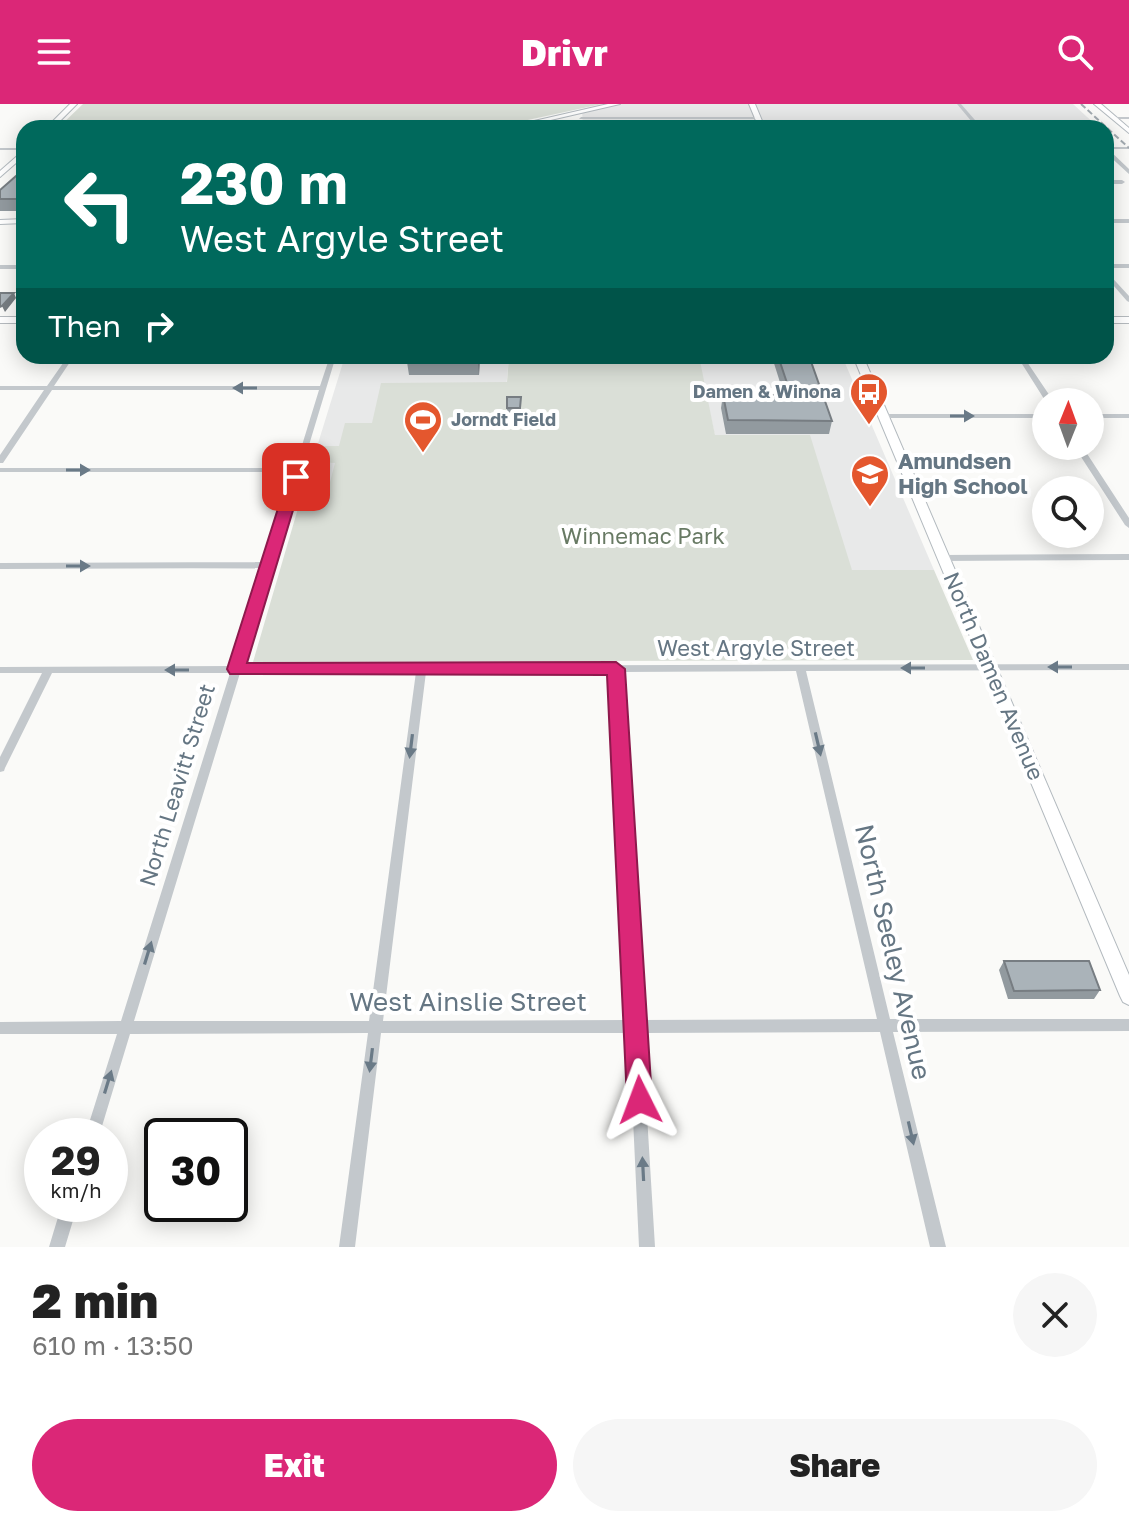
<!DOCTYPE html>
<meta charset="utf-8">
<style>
body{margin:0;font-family:"Golos Text",sans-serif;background:#f6f6f6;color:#222;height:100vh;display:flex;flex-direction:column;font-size:30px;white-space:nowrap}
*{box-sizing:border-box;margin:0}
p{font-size:26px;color:#767676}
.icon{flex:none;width:44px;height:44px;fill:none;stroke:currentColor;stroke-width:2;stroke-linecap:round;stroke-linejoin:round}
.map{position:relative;height:1143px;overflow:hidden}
.drawer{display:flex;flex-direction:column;background:#fff;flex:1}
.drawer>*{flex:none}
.guide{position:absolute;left:16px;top:16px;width:1098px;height:244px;border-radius:24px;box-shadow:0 4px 20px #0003;background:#00695c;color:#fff;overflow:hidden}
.needle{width:52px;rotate:1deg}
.buttons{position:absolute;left:1032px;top:284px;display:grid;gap:16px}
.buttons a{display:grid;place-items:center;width:72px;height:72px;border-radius:50%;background:#fff;box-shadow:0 4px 20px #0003;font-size:40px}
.speed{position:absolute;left:24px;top:1014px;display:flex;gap:16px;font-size:40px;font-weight:700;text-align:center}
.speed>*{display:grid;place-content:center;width:104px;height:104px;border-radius:50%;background:#fff;box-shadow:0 4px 20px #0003;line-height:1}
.speed small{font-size:20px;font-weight:400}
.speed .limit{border:4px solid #111;border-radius:12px;background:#fff;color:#111}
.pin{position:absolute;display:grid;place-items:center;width:68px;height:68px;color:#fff;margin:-34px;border-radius:16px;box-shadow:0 4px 12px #0006}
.me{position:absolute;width:88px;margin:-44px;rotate:357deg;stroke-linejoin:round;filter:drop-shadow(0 0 6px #0008)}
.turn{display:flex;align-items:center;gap:28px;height:168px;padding:0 32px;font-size:36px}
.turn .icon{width:104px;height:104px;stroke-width:2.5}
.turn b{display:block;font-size:56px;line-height:68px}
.then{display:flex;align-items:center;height:76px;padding:0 32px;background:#0003;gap:16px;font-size:30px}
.round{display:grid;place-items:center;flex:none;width:84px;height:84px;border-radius:42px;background:#f6f6f6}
.headline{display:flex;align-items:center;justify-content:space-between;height:136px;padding:0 32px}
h1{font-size:48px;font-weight:800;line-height:60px}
.cta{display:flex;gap:16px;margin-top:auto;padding:16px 32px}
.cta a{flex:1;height:92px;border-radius:48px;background:#db2777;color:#fff;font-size:32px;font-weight:800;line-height:92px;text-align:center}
.cta a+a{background:#f6f6f6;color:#222}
header{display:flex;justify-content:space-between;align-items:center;height:104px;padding:0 32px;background:#db2777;color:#fff;font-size:36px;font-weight:800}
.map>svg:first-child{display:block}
.built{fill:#e8e9e9}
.green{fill:#dadfd7}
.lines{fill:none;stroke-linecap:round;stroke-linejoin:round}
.secondary-casing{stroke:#b3babf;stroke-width:2}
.primary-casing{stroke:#b5babe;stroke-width:2}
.street{fill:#c3c8cc;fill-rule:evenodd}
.secondary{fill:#fff;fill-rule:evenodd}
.primary{fill:#fff;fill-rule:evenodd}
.rail{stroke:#a2aab0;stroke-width:2;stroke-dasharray:6 3;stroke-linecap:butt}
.wall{fill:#929a9f}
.shaded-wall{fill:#777d82}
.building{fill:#aab3b9;stroke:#777d82;stroke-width:2}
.oneway{fill:#6a7a87}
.route{fill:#db2777;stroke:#8e194d;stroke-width:2}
.labels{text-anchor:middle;stroke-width:8;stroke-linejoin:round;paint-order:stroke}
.far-poi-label{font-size:18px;font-weight:bold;fill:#657683;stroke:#fff;text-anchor:end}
.poi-label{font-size:22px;font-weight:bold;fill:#657683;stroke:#fff;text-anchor:start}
.park-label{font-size:22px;fill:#687a64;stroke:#fff}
.street-label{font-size:22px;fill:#657683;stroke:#fff}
.near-street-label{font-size:26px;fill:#657683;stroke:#fff}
</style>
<header><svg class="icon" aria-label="menu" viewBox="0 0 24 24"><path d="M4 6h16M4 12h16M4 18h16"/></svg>Drivr<svg class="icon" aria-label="search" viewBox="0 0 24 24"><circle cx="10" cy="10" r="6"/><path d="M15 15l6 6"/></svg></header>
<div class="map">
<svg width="1129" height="1143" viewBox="0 0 1129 1143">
<rect width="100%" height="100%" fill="#fafaf8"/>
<path class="built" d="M602,0H1073L1099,24H583L582,5Z
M345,252H509L493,435L299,401Z
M698,252H842L934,466H852L715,332Z"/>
<path class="green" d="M83,0H602L491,24H58Z
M509,252H699L715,331H810L852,466H934L973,556L253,558L299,401H324L335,359L317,358L322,342H339L345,319H372L381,279L507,278Z"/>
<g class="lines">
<g class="secondary-casing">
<path id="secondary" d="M70,0H77L53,24H46Z
M608,0H620L516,24H504Z
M749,0H755L765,24H759Z
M1094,0H1101L1129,24V29Z
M24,46V52L0,73V67Z
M24,115V119L0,120V116Z
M853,252H863L1129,871V901L1123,898L1120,892Z"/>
</g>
<g class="primary-casing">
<path id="primary" d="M0,213H24V219H0Z
M1106,213H1129V219H1106Z"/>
</g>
<path class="street" d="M957,0H961L982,24H977Z
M581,13H758L760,14L758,15H579Z
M1111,13H1129V15H1113Z
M1106,43H1129V45H1108L1129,65V70L1106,49Z
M0,44H24V46H0Z
M1106,76H1122L1125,78L1122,80H1106Z
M1106,115H1129V119H1106Z
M1106,160H1129V164H1106Z
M0,161H24V165H0Z
M1106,167L1129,192V198L1127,197L1106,173Z
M68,252H74L54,282H320L330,252H336L242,562L1129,560V566L806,567L890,915H1129V927L893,928L946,1143H930L880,928L642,929L655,1143H639L629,929H381L355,1143H339L368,929L130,930L99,1032H85L117,930H0V918L121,917L230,569H52L5,664L4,667L0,668V653L42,569H0V563L232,562L263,464L0,465V459L265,458L293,368H0V364H295L319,286H52L3,359H0V351L44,286H0V282H47ZM796,567L877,915L641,916L621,568ZM416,568L369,917H134L240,569ZM426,568H611L628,916L383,917Z
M1017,252H1023L1054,298H1046Z
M881,310H1046V314H884L880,312Z
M1090,310H1129V314H1090Z
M1074,342H1082L1129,414V424L1125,421Z
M1129,450V456L944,457L940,454L944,451Z
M62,1100H78L65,1143H49Z"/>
<use href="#secondary" class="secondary"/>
<use href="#primary" class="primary"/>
<path class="rail" d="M1081,0L1129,44"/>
</g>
<path class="wall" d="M24,65V105L22,107H0V86Z
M364,252H393L392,256H365Z
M409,252H480L479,271H409L407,258Z
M758,252H809L832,317L829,330H726L721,304L723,291H784L772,253Z
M521,293L520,313H507V304Z
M1004,857L1100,886L1094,895H1008L999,866Z"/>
<path class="shaded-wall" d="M24,87V105L22,107L17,95Z
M14,189L16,194L5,208L2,202Z
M478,252H480L479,271L478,258Z"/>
<path class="building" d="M24,65V87L17,95H0V86Z
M0,189H14L2,202L0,203Z
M409,252H478V258H407Z
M778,252H809L832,317L728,316L723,291H791Z
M507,293H521L520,304H507Z
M1004,857H1089L1100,886L1014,887Z"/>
<defs><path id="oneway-solid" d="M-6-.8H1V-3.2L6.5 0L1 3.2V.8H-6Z" transform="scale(2)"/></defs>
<g class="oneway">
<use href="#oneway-solid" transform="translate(245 284) rotate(-180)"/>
<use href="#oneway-solid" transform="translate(962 312)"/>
<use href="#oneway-solid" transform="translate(78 366)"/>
<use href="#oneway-solid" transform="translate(78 462)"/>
<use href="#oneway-solid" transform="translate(1060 563) rotate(180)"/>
<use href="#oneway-solid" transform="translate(913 564) rotate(180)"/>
<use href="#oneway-solid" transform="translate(177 566) rotate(180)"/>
<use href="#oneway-solid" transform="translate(818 640) rotate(77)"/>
<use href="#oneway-solid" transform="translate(411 642) rotate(97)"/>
<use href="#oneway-solid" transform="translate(148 849) rotate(-73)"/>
<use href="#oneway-solid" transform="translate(371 956) rotate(97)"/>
<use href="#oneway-solid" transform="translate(108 978) rotate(-73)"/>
<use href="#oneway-solid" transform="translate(911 1029) rotate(77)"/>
<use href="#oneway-solid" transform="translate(643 1065) rotate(-93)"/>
</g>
<path class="route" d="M296,369L303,373L247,559L616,558L625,565L652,996L649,1005L640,1009L631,1005L627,996L607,571L230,570L227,565L288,373Z"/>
<defs>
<g id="bus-pin" transform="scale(2)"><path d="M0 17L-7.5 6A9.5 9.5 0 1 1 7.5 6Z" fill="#e4572e" stroke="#fff"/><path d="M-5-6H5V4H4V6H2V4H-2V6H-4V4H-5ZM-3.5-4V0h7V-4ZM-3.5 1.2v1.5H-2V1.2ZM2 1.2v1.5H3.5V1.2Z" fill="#fff"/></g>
<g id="stadium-pin" transform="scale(2)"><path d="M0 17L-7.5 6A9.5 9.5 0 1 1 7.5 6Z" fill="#e4572e" stroke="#fff"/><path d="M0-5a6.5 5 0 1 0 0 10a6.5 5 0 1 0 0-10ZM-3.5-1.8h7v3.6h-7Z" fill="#fff"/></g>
<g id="school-pin" transform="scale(2)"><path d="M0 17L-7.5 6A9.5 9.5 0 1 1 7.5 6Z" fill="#e4572e" stroke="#fff"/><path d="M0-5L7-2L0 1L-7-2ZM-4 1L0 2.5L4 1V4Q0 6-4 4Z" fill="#fff"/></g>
</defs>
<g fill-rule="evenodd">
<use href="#bus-pin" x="869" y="288"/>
<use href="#stadium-pin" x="423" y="316"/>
<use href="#school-pin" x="870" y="370"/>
</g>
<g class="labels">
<g class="far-poi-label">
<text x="841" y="294">Damen &amp; Winona</text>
<text x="451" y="322" text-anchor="start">Jorndt Field</text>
</g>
<g class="poi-label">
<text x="898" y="365">Amundsen<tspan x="898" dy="25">High School</tspan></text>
</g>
<g class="park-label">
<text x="643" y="440">Winnemac Park</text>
</g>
<g class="street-label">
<text x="756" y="552">West Argyle Street</text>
<text transform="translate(994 572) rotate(67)" y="8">North Damen Avenue</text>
<text transform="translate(177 681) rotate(-73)" y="8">North Leavitt Street</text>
</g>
<g class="near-street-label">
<text transform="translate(893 848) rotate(77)" y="9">North Seeley Avenue</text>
<text x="468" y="907">West Ainslie Street</text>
</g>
</g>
</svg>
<div class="buttons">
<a><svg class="needle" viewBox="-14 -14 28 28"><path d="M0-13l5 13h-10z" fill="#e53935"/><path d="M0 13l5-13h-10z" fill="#767676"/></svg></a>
<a><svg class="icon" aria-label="search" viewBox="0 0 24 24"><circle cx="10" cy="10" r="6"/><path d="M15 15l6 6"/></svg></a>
</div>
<div class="speed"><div>29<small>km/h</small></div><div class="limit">30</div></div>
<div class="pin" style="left:296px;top:373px;background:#d93025"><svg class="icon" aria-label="arrive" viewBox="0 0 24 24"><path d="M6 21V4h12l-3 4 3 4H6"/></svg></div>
<svg class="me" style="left:640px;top:996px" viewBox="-20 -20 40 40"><path d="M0-17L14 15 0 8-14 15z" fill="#db2777" stroke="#fff" stroke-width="4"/></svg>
<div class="guide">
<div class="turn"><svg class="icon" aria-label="left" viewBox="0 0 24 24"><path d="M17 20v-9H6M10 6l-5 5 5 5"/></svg><div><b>230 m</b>West Argyle Street</div></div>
<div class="then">Then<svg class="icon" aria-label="right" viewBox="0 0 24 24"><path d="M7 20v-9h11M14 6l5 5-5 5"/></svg></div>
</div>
</div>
<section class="drawer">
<div class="headline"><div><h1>2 min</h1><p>610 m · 13:50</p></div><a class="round"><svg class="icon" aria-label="close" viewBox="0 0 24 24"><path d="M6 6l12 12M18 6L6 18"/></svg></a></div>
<div class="cta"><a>Exit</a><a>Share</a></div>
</section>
